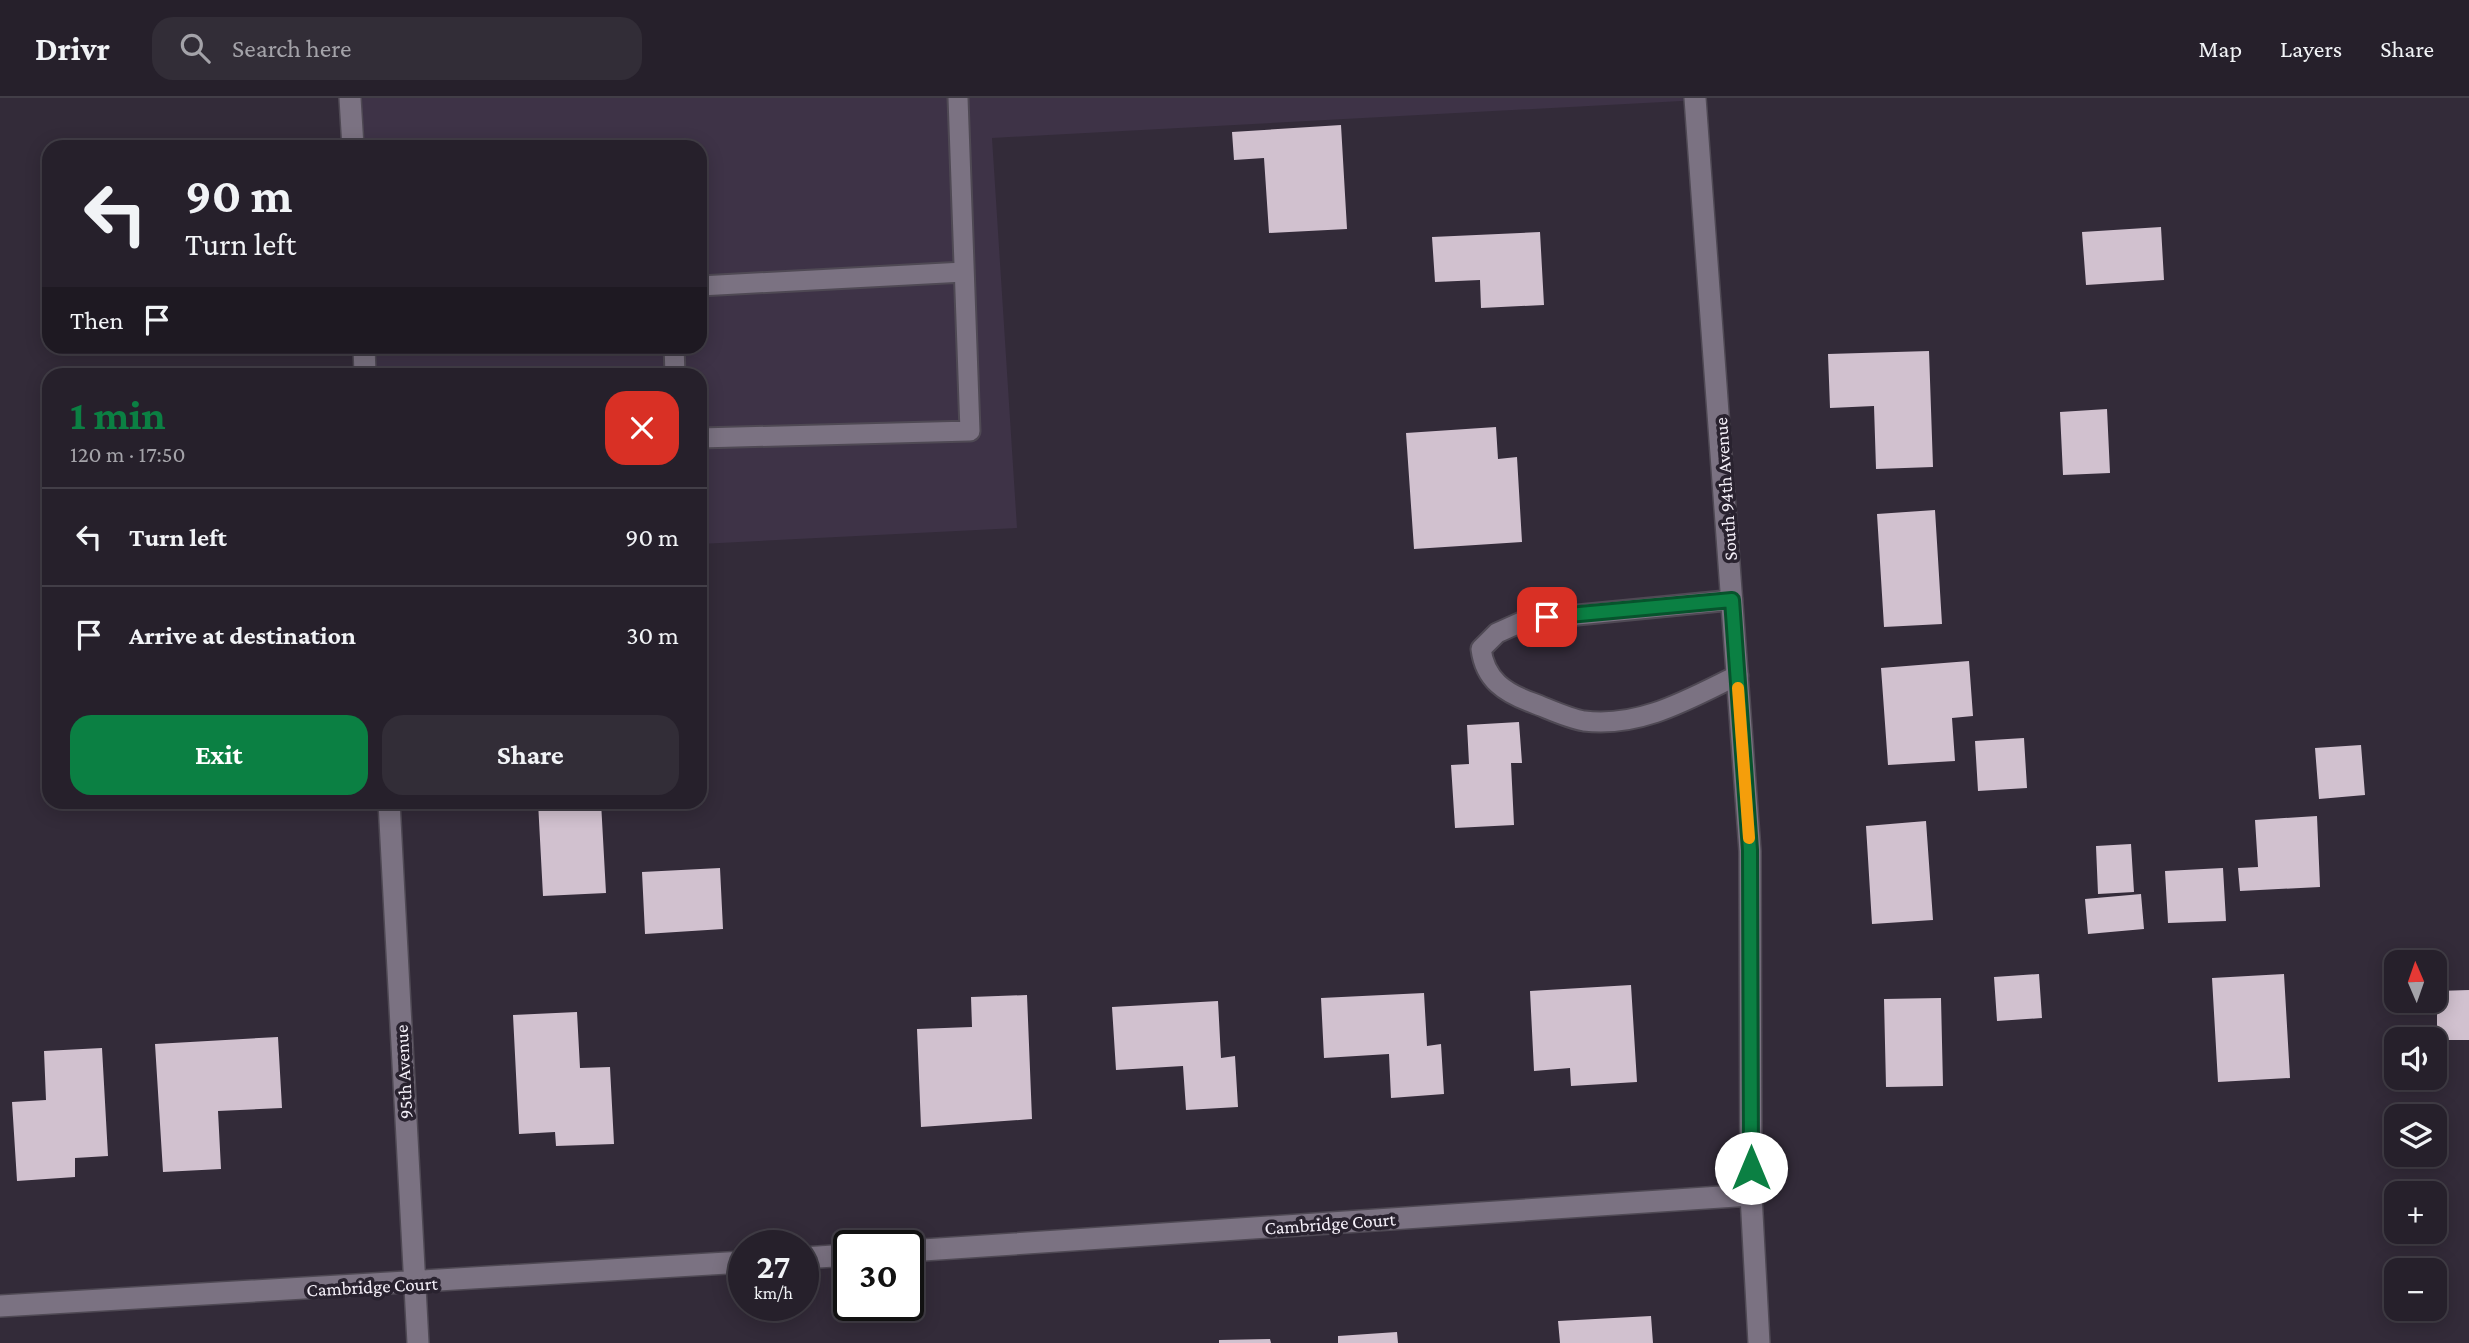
<!DOCTYPE html>
<meta charset="utf-8">
<style>
body{margin:0;font-family:"Crimson Pro",serif;background:#322d37;color:#f1f3f6;height:100vh;display:flex;flex-direction:column;font-size:26px;white-space:nowrap}
*{box-sizing:border-box;margin:0}
p{font-size:23px;color:#a4a3a9}
.icon{flex:none;width:38px;height:38px;fill:none;stroke:currentColor;stroke-width:2;stroke-linecap:round;stroke-linejoin:round}
.map{position:relative;flex:1;overflow:hidden}
.details{position:absolute;left:42px;top:270px;width:665px;height:441px;display:flex;flex-direction:column;background:#26202b;border-radius:21px;box-shadow:0 4px 18px #0003,0 0 0 2px #423e47}
.details>*{flex:none}
.guide{position:absolute;left:42px;top:42px;width:665px;height:214px;border-radius:21px;box-shadow:0 4px 18px #0003,0 0 0 2px #423e47;background:#26202b;color:#f1f3f6;overflow:hidden}
.needle{width:46px;rotate:358deg}
.buttons{position:absolute;left:2384px;top:852px;display:grid;gap:14px}
.buttons a{display:grid;place-items:center;width:63px;height:63px;border-radius:14px;background:#26202b;box-shadow:0 4px 18px #0003,0 0 0 2px #423e47;font-size:35px}
.speed{position:absolute;left:728px;top:1132px;display:flex;gap:14px;font-size:35px;font-weight:700;text-align:center}
.speed>*{display:grid;place-content:center;width:91px;height:91px;border-radius:50%;background:#26202b;box-shadow:0 4px 18px #0003,0 0 0 2px #423e47;line-height:1}
.speed small{font-size:18px;font-weight:400}
.speed .limit{border:4px solid #111;border-radius:10px;background:#fff;color:#111}
.pin{position:absolute;display:grid;place-items:center;width:60px;height:60px;color:#fff;margin:-30px;border-radius:14px;box-shadow:0 4px 10px #0006}
.me{position:absolute;width:77px;margin:-38px;rotate:0deg;stroke-linejoin:round;filter:drop-shadow(0 0 5px #0008)}
.turn{display:flex;align-items:center;gap:24px;height:147px;padding:0 28px;font-size:32px}
.turn .icon{width:91px;height:91px;stroke-width:2.5}
.turn b{display:block;font-size:49px;line-height:60px}
.then{display:flex;align-items:center;height:66px;padding:0 28px;background:#0003;gap:14px;font-size:26px}
.round{display:grid;place-items:center;flex:none;width:74px;height:74px;border-radius:21px;background:#322d37}
.head{display:flex;align-items:center;justify-content:space-between;height:119px;padding:0 28px}
h1{font-size:42px;font-weight:700;line-height:52px;color:#0b8043}
.primary-button{display:flex;gap:14px;margin-top:auto;padding:14px 28px}
.primary-button a{flex:1;height:80px;border-radius:21px;background:#0b8043;color:#fff;font-size:28px;font-weight:700;line-height:80px;text-align:center}
.primary-button a+a{background:#322d37;color:#f1f3f6}
ul{padding:0;list-style:none}
li{display:flex;align-items:center;gap:21px;height:98px;padding:0 28px;border-top:2px solid #423e47}
li div{flex:1}
li b{display:block;font-size:26px}
li em{font-style:normal}
header{display:flex;align-items:center;gap:42px;box-sizing:border-box;height:98px;padding:0 35px;background:#26202b;border-bottom:2px solid #423e47}
header strong{font-size:33px}
nav{display:flex;gap:38px;margin-inline-start:auto;font-size:24px}
.search{width:490px;height:63px;background:#322d37;display:flex;align-items:center;gap:18px;box-sizing:border-box;padding:0 24px;border-radius:21px;color:#a4a3a9;font-size:26px}
.map>svg:first-child{display:block}
.built{fill:#3e3347}
.building{fill:#d1c1cf}
.lines{fill:none;stroke-linecap:round;stroke-linejoin:round}
.service-casing{stroke:#4f4954;stroke-width:23}
.minor-casing{stroke:#4f4954;stroke-width:24}
.service{stroke:#7b7282;stroke-width:19}
.minor{stroke:#7b7282;stroke-width:21}
.route-casing{stroke:#07532c;stroke-width:18}
.route{stroke:#0b8043;stroke-width:12}
.slow{stroke:#f59e0b;stroke-width:12}
.labels{text-anchor:middle;stroke-width:7;stroke-linejoin:round;paint-order:stroke}
.street-label{font-size:19px;fill:#f5f0f9;stroke:#29222f}
</style>
<header>
<strong>Drivr</strong>
<div class="search"><svg class="icon" aria-label="search" viewBox="0 0 24 24"><circle cx="10" cy="10" r="6"/><path d="M15 15l6 6"/></svg>Search here</div>
<nav><a>Map</a><a>Layers</a><a>Share</a></nav>
</header>
<div class="map">
<svg width="2469" height="1245" viewBox="0 0 2469 1245">
<rect width="100%" height="100%" fill="#332b39"/>
<path class="built" d="M339,0H1700V2L992,40L1017,430L700,446V276H354L353,249L700,248V49H342Z"/>
<path class="building" d="M1341,27L1347,131L1269,135L1264,60L1234,62L1232,34Z
M2161,129L2164,182L2086,187L2082,134Z
M1540,134L1544,207L1481,210L1480,182L1435,184L1432,139Z
M1929,253L1933,369L1876,371L1874,308L1830,310L1828,256Z
M2107,311L2110,375L2063,377L2060,314Z
M1496,329L1498,361L1517,359L1522,444L1414,451L1406,335Z
M1935,412L1942,526L1884,529L1877,416Z
M1969,563L1973,618L1952,620L1955,663L1888,667L1881,570Z
M1519,624L1522,665H1511L1514,727L1455,730L1451,667L1469,666L1467,627Z
M2024,640L2027,690L1978,693L1975,643Z
M2361,647L2365,697L2319,701L2315,650Z
M538,704H601L606,795L543,798Z
M2317,718L2320,789L2240,793L2238,770L2258,769L2255,722Z
M1926,723L1933,822L1872,826L1866,728Z
M2131,746L2134,794L2098,796L2096,748Z
M720,770L723,831L645,836L642,774Z
M2223,770L2226,823L2168,825L2165,773Z
M2141,796L2144,831L2088,836L2085,801Z
M2039,876L2042,920L1997,923L1994,879Z
M2284,876L2290,980L2218,984L2212,880Z
M1631,887L1637,984L1571,988L1570,970L1534,973L1530,893Z
M2469,892V942H2437V893Z
M1424,895L1427,948L1441,946L1444,996L1391,1000L1389,956L1324,960L1321,900Z
M1027,897L1032,1021L921,1029L917,931L972,929L971,899Z
M1941,900L1943,988L1886,989L1884,901Z
M1218,903L1221,960L1235,958L1238,1009L1186,1012L1183,968L1116,972L1112,909Z
M577,914L580,970L610,969L614,1046L556,1048L555,1034L519,1036L513,917Z
M278,939L282,1010L218,1013L221,1071L163,1074L155,946Z
M102,950L108,1058L75,1060V1079L17,1083L12,1004L46,1002L44,953Z
M1651,1218L1653,1245H1560L1558,1223Z
M1397,1234L1398,1245H1338V1238Z
M1270,1241L1271,1245H1219V1242Z"/>
<g class="lines">
<g class="service-casing">
<path id="service" d="M700,188L964,174
M674,248L675,276
M700,340L970,333L958,0
M1732,502L1526,522L1497,535L1481,551C1485,582 1505,595 1533,605C1549,611 1567,620 1584,623C1640,630 1689,601 1738,577"/>
</g>
<g class="minor-casing">
<path id="minor" d="M350,0L353,49
M1695,0L1750,753L1751,1097L1759,1245
M364,248L365,276
M389,704L418,1245
M908,1153L1751,1097
M803,1160L849,1157
M0,1208L744,1164"/>
</g>
<use href="#service" class="service"/>
<use href="#minor" class="minor"/>
</g>
<g class="lines">
<g class="route-casing">
<path id="route" d="M1547,519L1732,502L1750,752L1751,1070"/>
</g>
<use href="#route" class="route"/>
<path class="slow" d="M1738,590L1749,740"/>
</g>
<g class="labels">
<g class="street-label">
<text transform="translate(1725 391) rotate(-94)" y="7">South 94th Avenue</text>
<text transform="translate(403 974) rotate(-93)" y="7">95th Avenue</text>
<text transform="translate(1330 1125) rotate(-4)" y="7">Cambridge Court</text>
<text transform="translate(372 1188) rotate(-3)" y="7">Cambridge Court</text>
</g>
</g>
</svg>
<div class="buttons">
<a><svg class="needle" viewBox="-14 -14 28 28"><path d="M0-13l5 13h-10z" fill="#e53935"/><path d="M0 13l5-13h-10z" fill="#a4a3a9"/></svg></a>
<a><svg class="icon" aria-label="sound" viewBox="0 0 24 24"><path d="M4 9h4l5-4v14l-5-4H4zM17 9q2 3 0 6"/></svg></a>
<a><svg class="icon" aria-label="layers" viewBox="0 0 24 24"><path d="M12 4l9 5-9 5-9-5zM3 14l9 5 9-5"/></svg></a>
<a>+</a>
<a>−</a>
</div>
<div class="speed"><div>27<small>km/h</small></div><div class="limit">30</div></div>
<div class="pin" style="left:1547px;top:519px;background:#d93025"><svg class="icon" aria-label="arrive" viewBox="0 0 24 24"><path d="M6 21V4h12l-3 4 3 4H6"/></svg></div>
<svg class="me" style="left:1751px;top:1070px" viewBox="-20 -20 40 40"><circle r="19" fill="#fff"/><path d="M0-13L10 11 0 6-10 11z" fill="#0b8043"/></svg>
<div class="guide">
<div class="turn"><svg class="icon" aria-label="left" viewBox="0 0 24 24"><path d="M17 20v-9H6M10 6l-5 5 5 5"/></svg><div><b>90 m</b>Turn left</div></div>
<div class="then">Then<svg class="icon" aria-label="arrive" viewBox="0 0 24 24"><path d="M6 21V4h12l-3 4 3 4H6"/></svg></div>
</div>
<section class="details">
<div class="head"><div><h1>1 min</h1><p>120 m · 17:50</p></div><a class="round" style="background:#d93025;color:#fff"><svg class="icon" aria-label="close" viewBox="0 0 24 24"><path d="M6 6l12 12M18 6L6 18"/></svg></a></div>
<ul>
<li><svg class="icon" aria-label="left" viewBox="0 0 24 24"><path d="M17 20v-9H6M10 6l-5 5 5 5"/></svg><div><b>Turn left</b></div><em>90 m</em></li>
<li><svg class="icon" aria-label="arrive" viewBox="0 0 24 24"><path d="M6 21V4h12l-3 4 3 4H6"/></svg><div><b>Arrive at destination</b></div><em>30 m</em></li>
</ul>
<div class="primary-button"><a>Exit</a><a>Share</a></div>
</section>
</div>
